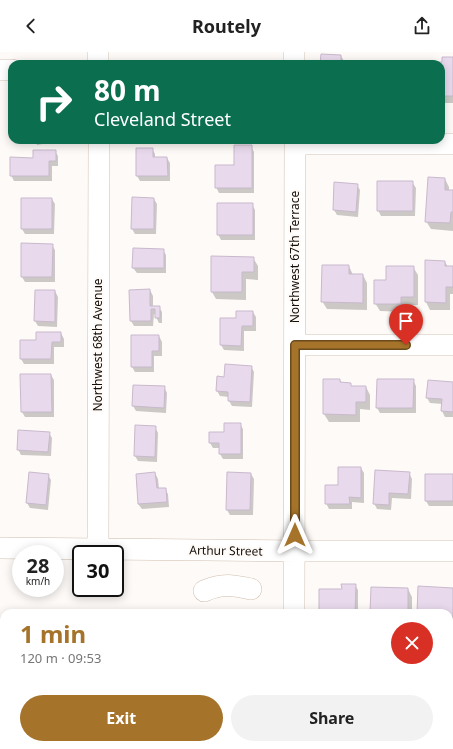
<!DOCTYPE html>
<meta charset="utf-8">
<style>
body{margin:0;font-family:"Noto Sans",sans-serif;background:#f2f2f2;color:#222;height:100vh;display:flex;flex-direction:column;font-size:15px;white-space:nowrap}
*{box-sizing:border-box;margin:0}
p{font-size:13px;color:#767676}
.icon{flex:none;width:22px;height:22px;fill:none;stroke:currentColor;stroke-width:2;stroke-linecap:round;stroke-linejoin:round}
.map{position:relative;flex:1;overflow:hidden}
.sheet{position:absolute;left:0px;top:557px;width:453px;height:140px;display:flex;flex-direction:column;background:#fff;border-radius:12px 12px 0 0;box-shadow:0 2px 10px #0003}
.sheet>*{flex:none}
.top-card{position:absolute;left:8px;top:8px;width:437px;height:84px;border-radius:12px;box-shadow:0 2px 10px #0003;background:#0b6e4f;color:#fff;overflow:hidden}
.speed{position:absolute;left:12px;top:493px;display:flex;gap:8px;font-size:20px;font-weight:700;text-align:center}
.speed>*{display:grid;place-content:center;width:52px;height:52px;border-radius:50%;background:#fff;box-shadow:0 2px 10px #0003;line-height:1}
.speed small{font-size:10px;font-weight:400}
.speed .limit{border:2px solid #111;border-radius:6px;background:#fff;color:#111}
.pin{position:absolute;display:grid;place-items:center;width:34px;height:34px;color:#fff;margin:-41px -17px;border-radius:50% 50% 50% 0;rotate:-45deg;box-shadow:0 0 4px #0007}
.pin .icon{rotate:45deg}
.me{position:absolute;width:44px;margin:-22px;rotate:0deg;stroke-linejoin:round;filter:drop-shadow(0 0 3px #0008)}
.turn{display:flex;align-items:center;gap:14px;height:84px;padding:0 20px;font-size:18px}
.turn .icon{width:52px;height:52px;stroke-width:2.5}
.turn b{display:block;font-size:28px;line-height:34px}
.round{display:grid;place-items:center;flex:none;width:42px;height:42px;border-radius:21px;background:#f2f2f2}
.head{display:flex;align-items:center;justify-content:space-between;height:68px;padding:0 20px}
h1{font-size:24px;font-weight:700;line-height:30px;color:#a5742a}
.primary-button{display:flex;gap:8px;margin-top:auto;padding:8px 20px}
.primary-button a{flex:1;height:46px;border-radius:24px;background:#a5742a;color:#fff;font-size:16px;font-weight:700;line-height:46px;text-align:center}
.primary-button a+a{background:#f2f2f2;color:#222}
header{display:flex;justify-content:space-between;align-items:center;height:52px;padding:0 20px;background:#fff;font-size:18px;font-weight:700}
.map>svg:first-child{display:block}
.shadow{fill:#0003}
.building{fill:#e9d9ed;stroke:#c8b9cc}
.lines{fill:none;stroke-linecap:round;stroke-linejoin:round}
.minor-casing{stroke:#d0bead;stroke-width:22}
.minor{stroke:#fff;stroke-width:21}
.route-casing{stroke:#6b4b1b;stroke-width:10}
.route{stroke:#a5742a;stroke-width:7}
.labels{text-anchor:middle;stroke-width:4;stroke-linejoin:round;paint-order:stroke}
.street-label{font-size:12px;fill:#150f09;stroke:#fefaf7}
</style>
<header><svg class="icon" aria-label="back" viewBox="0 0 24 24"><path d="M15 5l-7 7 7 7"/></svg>Routely<svg class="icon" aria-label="share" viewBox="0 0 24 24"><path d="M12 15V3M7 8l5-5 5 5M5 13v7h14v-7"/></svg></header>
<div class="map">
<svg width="453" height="697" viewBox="0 0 453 697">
<rect width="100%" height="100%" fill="#fefaf7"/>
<path class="shadow" d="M341,4L344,9V12H321Z
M453,6V51H441V12H425L443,11Z
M35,88H53L54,90L37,93Z
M140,88H158V90Z
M251,94L254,100V141H219L216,135Z
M137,97H152L155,102V106H167L170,111V129H140L137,124Z
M55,99L58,104V114H52V129H14L11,123L34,107Z
M445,127L449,135V139H453V179L431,177L426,169Z
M412,130L416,136L415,164H381L378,158Z
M357,133L360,138L358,165L337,163L334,158Z
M52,147L55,152L54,182H25L22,177Z
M154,147L157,152L156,182H135L132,177Z
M252,152L255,158V188H221L218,182Z
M22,192L52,193L55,198V230H25L22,225Z
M163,198L166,203V221H137L133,216Z
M253,206L258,214V228L246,227V248L216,247L212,240Z
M426,209L445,210L448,215H453V242H450V258H430L426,250Z
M349,214L353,223H363L367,231V258L327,257L322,249Z
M413,215L418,223V253H405V260L380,259L375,251L387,229Z
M150,238L153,244V255H159L162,260V271H159L156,265V262H154L153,274H134L131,269Z
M36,239H55L58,245L57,275L38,274L35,269Z
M253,260L256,265V279H244V299L224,298L221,293L237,267Z
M61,281L64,287V295H54V312H24L21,307L37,289Z
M159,284L162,290V304H154V320H135L132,315Z
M251,314L254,320L252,355L232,354L229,349V345L220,344L217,339L225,326Z
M51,323L54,328V365H25L22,360Z
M340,328L342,332H350L352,335H366L370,343V358L360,357V370H329L324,362Z
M413,328L416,334V361H380L377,356Z
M453,331V365H445L442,359L443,352L430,351L427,346Z
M164,335L167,341L166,361L136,359L133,354Z
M240,372L243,377V407H223L220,402V396H213L210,391V381H225Z
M155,375L158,381L157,410L138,409L135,404Z
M49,381L52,386L51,404L21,403L18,397Z
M361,416L364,421V451L352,450V457H329L326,451L339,434Z
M30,421L48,423L51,428L48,458L30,456L27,451Z
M155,421L158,427L159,437H165L168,442L169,455L142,457L138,452Z
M409,421L412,427L411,447L392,446L391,458L377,457L374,451Z
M251,422L254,427L253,463H230L227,458Z
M453,423V454H429L426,449Z
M355,533L358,538V561H320L343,538Z
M408,537L412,545V561H371Z
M453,537V571H449V561H418Z
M449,612L453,613V658H449Z
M0,614H4V693H80V697H0Z"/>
<path class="building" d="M321,2L341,3V12H320Z
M442,5H453V44H441V12H424V10H442Z
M234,93H252V136H215V113H234Z
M136,96H153V105H167L168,124H136Z
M33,98H56V109H49V124H10V105L33,106Z
M428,125L445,126V138H453V160H451L450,171L425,170Z
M377,129H413V159H377Z
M334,130L358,132L356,160L333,158Z
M132,145L154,146V177H131Z
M21,146H52V177H21Z
M217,151H253V183H217Z
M21,191L53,192L52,225H21Z
M133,196L164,197V216H132Z
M211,204L254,205V220H242V240H211Z
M425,208L445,209V214H453V235H446V251L425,250Z
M322,213H349V222H363V251L321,250Z
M386,214H414V245H401V252H374V228H386Z
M150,237V254H160V266H155V257H151V269H130L129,238Z
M35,238H55V270L34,269Z
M236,259H253V274H242L241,294L220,293V266H236Z
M36,280H61V290H52L51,307H20V288H36Z
M131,283H159V299H152V315H131Z
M225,312L252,314L250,350L228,349V340L216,339L217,324L224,325Z
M20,322H51L52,360H21Z
M323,327H340V330L351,331V334H366V350H356V363L323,362Z
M377,327H414L413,356H376Z
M428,328L453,330V360L441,359L442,347L426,346Z
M133,333L165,334L164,356L132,354Z
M224,371H241V402H219V391H209V380H224Z
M135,373L156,374L155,405L134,404Z
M18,378L50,380L48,400L17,398Z
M338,415H361V446L349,445L350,452H325V433H338Z
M375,418L410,420L408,442L389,441V453L373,452Z
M29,420L49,422L46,453L26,451Z
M155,420L157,436H166L167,450L138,452L136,422Z
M227,420L251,421L250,458H226Z
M425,422H453V449H425Z
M341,532H356L355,561H319V537H342Z
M418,534L453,536V564H449V561H417Z
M371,535L408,536V561H370Z
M449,611H453L452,650H449Z
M0,613H4V693H75V697H0Z"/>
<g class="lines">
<g class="minor-casing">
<path id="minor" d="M98,0V12
M294,0V12
M0,18H12
M295,92H453
M295,293H453
M0,496L295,499H453
M98,498L99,88
M204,539C223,531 232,533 251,537
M294,561L295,88
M293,693L453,695"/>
</g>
<use href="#minor" class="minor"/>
</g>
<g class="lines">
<g class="route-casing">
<path id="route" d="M295,483V293H406"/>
</g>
<use href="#route" class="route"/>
</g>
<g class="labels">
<g class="street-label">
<text transform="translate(295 205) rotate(-90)" y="4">Northwest 67th Terrace</text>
<text transform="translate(98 293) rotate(-90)" y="4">Northwest 68th Avenue</text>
<text transform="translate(226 499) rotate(1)" y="4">Arthur Street</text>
</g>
</g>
</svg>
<div class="speed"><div>28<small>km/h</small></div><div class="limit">30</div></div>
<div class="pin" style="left:406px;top:293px;background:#d93025"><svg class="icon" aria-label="arrive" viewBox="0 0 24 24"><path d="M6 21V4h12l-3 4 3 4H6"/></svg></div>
<svg class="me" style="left:295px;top:483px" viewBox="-20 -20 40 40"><path d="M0-17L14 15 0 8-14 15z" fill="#a5742a" stroke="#fff" stroke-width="4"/></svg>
<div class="top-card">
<div class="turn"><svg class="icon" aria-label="right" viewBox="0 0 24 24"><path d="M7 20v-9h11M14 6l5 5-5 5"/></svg><div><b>80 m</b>Cleveland Street</div></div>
</div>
<section class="sheet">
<div class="head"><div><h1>1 min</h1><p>120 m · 09:53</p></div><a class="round" style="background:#d93025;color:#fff"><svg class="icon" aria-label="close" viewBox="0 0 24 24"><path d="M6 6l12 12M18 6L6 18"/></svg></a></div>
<div class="primary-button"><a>Exit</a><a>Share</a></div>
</section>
</div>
